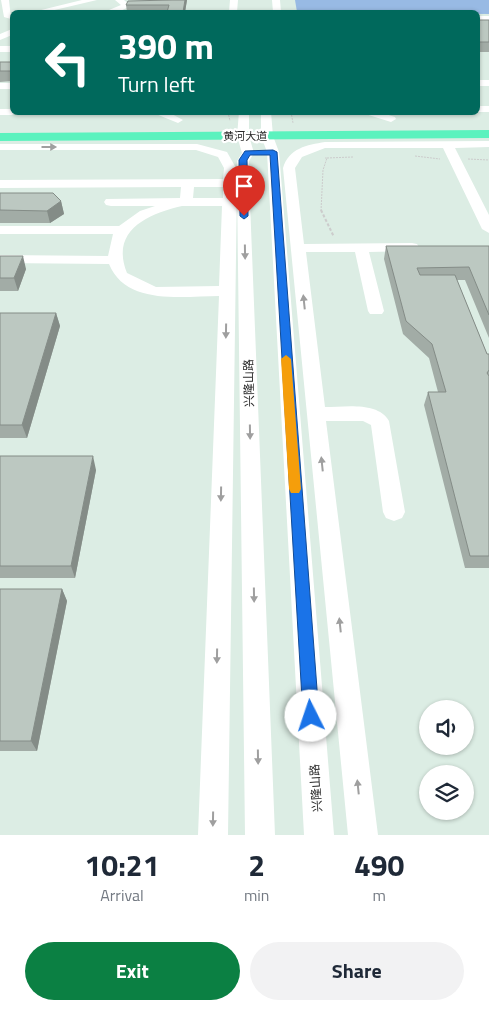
<!DOCTYPE html>
<meta charset="utf-8">
<style>
body{margin:0;font-family:"Titillium Web","Noto Sans SC",sans-serif;background:#f2f2f3;color:#1f2937;height:100vh;display:flex;flex-direction:column;font-size:19px;white-space:nowrap}
*{box-sizing:border-box;margin:0}
p{font-size:16px;color:#747a83}
.icon{flex:none;width:28px;height:28px;fill:none;stroke:currentColor;stroke-width:2;stroke-linecap:round;stroke-linejoin:round}
.map{position:relative;height:835px;overflow:hidden}
.side{display:flex;flex-direction:column;background:#fff;flex:1}
.side>*{flex:none}
.top-card{position:absolute;left:10px;top:10px;width:470px;height:105px;border-radius:8px;box-shadow:0 1px 4px #0004;background:#00695c;color:#fff;overflow:hidden}
.tools{position:absolute;left:419px;top:700px;display:grid;gap:10px}
.tools a{display:grid;place-items:center;width:55px;height:55px;border-radius:50%;background:#fff;box-shadow:0 1px 4px #0004;font-size:25px}
.pin{position:absolute;display:grid;place-items:center;width:42px;height:42px;color:#fff;margin:-51px -21px;border-radius:50% 50% 50% 0;rotate:-45deg;box-shadow:0 0 5px #0007}
.pin .icon{rotate:45deg}
.me{position:absolute;width:55px;margin:-28px;rotate:356deg;stroke-linejoin:round;filter:drop-shadow(0 0 4px #0008)}
.turn{display:flex;align-items:center;gap:18px;height:105px;padding:0 25px;font-size:22px}
.turn .icon{width:65px;height:65px;stroke-width:2.5}
.turn b{display:block;font-size:35px;line-height:42px}
.eta{display:flex;justify-content:space-evenly;align-items:center;height:85px;text-align:center}
.eta b{font-size:30px;font-weight:700;line-height:35px}
.button{display:flex;gap:10px;margin-top:auto;padding:10px 25px}
.button a{flex:1;height:58px;border-radius:30px;background:#0b8043;color:#fff;font-size:20px;font-weight:700;line-height:58px;text-align:center}
.button a+a{background:#f2f2f3;color:#1f2937}
.map>svg:first-child{display:block}
.green{fill:#98bae4}
.lines{fill:none;stroke-linecap:round;stroke-linejoin:round}
.path-far1{stroke:#ccc;stroke-width:1;stroke-dasharray:2 1;stroke-linecap:butt}
.path{stroke:#ccc;stroke-width:2;stroke-dasharray:3 2;stroke-linecap:butt}
.minor{fill:#fff;fill-rule:evenodd}
.major{fill:#5bf2be;fill-rule:evenodd}
.wall{fill:#a2aca6}
.shaded-wall{fill:#848c87}
.building{fill:#bcc8c1;stroke:#848c87}
.oneway{fill:#9f9f9f}
.route{fill:#1a73e8;stroke:#114b97}
.slow{fill:#f59e0b}
.labels{text-anchor:middle;stroke-width:4.5;stroke-linejoin:round;paint-order:stroke}
.far-street-label{font-size:11px;fill:#2a2a2a;stroke:#fff}
.street-label{font-size:12px;fill:#2a2a2a;stroke:#fff}
</style>
<div class="map">
<svg width="489" height="835" viewBox="0 0 489 835">
<rect width="100%" height="100%" fill="#dcede4"/>
<path class="green" d="M295,0H489V14L297,12Z"/>
<g class="lines">
<path class="path-far1" d="M228,112L230,121
M291,112L293,123
M415,156L440,159
M327,158L353,157
M468,159L489,160
M321,211L323,170L327,158H325"/>
<path class="path" d="M321,210L334,237"/>
<path class="minor" d="M1,0H9L11,19L4,17Z
M82,0H97L46,12H33Z
M115,0H124L131,6L118,12H108L109,10L121,5Z
M230,0H238L237,12H229Z
M272,0H280L281,12H273Z
M478,16H489V20H478Z
M12,29V35L0,40V34Z
M0,46H12V52H0Z
M478,80H489V86H478Z
M0,83H12V89H0Z
M478,106H489V112H478Z
M0,109H12V112H17L12,115H0Z
M151,112H168L183,120L178,123Z
M239,112H249V136L254,153L249,161V177L275,835H245L237,184L228,835H198L219,296C183,296 126,306 109,264L0,263V255L108,256L113,234H0V226H119L140,211L155,206H111L106,205L104,202L106,199L180,198L181,187L0,188V180L223,179L224,168L218,157L196,150H0V144H197L227,152L236,168L237,182V161L242,153L237,136ZM194,187H223V198H193ZM182,206H222L219,286L156,287L127,273C110,231 147,214 182,206Z
M261,112H271L273,136L279,152L334,835H304L267,152L261,136Z
M359,112H379L395,117L396,119L391,122Z
M489,141V147L455,148L489,215V233L482,229L443,148H325L302,157L295,168L304,244L412,243L417,244L419,247L417,250L412,251L369,252L384,311L382,314H370L368,311L355,252H306L325,407C344,407 378,401 389,421L405,512L402,518L394,521L386,518L383,512L371,425L363,421H326L378,835H348L283,168C289,148 307,145 325,142Z"/>
<path class="major" d="M489,130V138L0,141V133Z"/>
</g>
<path class="wall" d="M172,0H187L185,12H127L126,5Z
M478,20H489V52H478Z
M0,62H12V81L0,82Z
M0,193L61,201L64,214L50,223H0Z
M386,246H489V338L465,280H457L487,354H489V568H465L424,405L428,392H438L429,358L403,334L384,259Z
M0,256L26,269L18,291H0Z
M0,313H56L60,326L27,438H0Z
M0,456L96,470L75,578H0Z
M0,589H62L67,601L37,751H0Z"/>
<path class="shaded-wall" d="M185,0H187L185,12H183Z
M61,201L64,214L50,223L47,211Z
M23,256L26,269L18,291L14,278Z
M56,313L60,326L27,438L22,425Z
M93,456L96,470L75,578L71,566Z
M62,589L67,601L37,751L31,741Z"/>
<path class="building" d="M172,0H185L183,12H167L169,5H126L128,1Z
M478,20H489V42H478Z
M0,62H12V71H0Z
M0,193H53L61,201L47,211L0,210Z
M386,246H489V315L469,267L417,268L420,275H455L487,354H489V370L487,373L489,376V556H470L428,392H446L432,344L406,321Z
M0,256H23L14,278H0Z
M0,313H56L22,425H0Z
M0,456H93L71,566H0Z
M0,589H62L31,741H0Z"/>
<defs><path id="oneway-solid" d="M-6-.8H1V-3.2L6.5 0L1 3.2V.8H-6Z" transform="scale(1.25)"/></defs>
<g class="oneway">
<use href="#oneway-solid" transform="translate(49 147)"/>
<use href="#oneway-solid" transform="translate(245 252) rotate(89)"/>
<use href="#oneway-solid" transform="translate(304 302) rotate(-96)"/>
<use href="#oneway-solid" transform="translate(226 331) rotate(91)"/>
<use href="#oneway-solid" transform="translate(250 432) rotate(89)"/>
<use href="#oneway-solid" transform="translate(322 464) rotate(-96)"/>
<use href="#oneway-solid" transform="translate(221 494) rotate(91)"/>
<use href="#oneway-solid" transform="translate(254 595) rotate(89)"/>
<use href="#oneway-solid" transform="translate(340 625) rotate(-96)"/>
<use href="#oneway-solid" transform="translate(217 656) rotate(91)"/>
<use href="#oneway-solid" transform="translate(258 757) rotate(89)"/>
<use href="#oneway-solid" transform="translate(358 787) rotate(-96)"/>
<use href="#oneway-solid" transform="translate(213 819) rotate(91)"/>
</g>
<path class="route" d="M273,150L277,152L319,716L316,721L311,724L305,721L303,716L270,155H250L247,160L248,216L244,219L240,216L239,160L245,151Z"/>
<path class="slow" d="M286,355L291,359L301,489L299,493H291L289,489L281,359Z"/>
<g class="labels">
<g class="far-street-label">
<text x="245" y="140">黄河大道</text>
</g>
<g class="street-label">
<text transform="translate(249 383) rotate(-91)" y="4">兴隆山路</text>
<text transform="translate(316 788) rotate(-94)" y="4">兴隆山路</text>
</g>
</g>
</svg>
<div class="tools">
<a><svg class="icon" aria-label="sound" viewBox="0 0 24 24"><path d="M4 9h4l5-4v14l-5-4H4zM17 9q2 3 0 6"/></svg></a>
<a><svg class="icon" aria-label="layers" viewBox="0 0 24 24"><path d="M12 4l9 5-9 5-9-5zM3 14l9 5 9-5"/></svg></a>
</div>
<div class="pin" style="left:244px;top:216px;background:#d93025"><svg class="icon" aria-label="arrive" viewBox="0 0 24 24"><path d="M6 21V4h12l-3 4 3 4H6"/></svg></div>
<svg class="me" style="left:311px;top:716px" viewBox="-20 -20 40 40"><circle r="19" fill="#fff"/><path d="M0-13L10 11 0 6-10 11z" fill="#1a73e8"/></svg>
<div class="top-card">
<div class="turn"><svg class="icon" aria-label="left" viewBox="0 0 24 24"><path d="M17 20v-9H6M10 6l-5 5 5 5"/></svg><div><b>390 m</b>Turn left</div></div>
</div>
</div>
<section class="side">
<div class="eta">
<div><b>10:21</b><p>Arrival</p></div>
<div><b>2</b><p>min</p></div>
<div><b>490</b><p>m</p></div>
</div>
<div class="button"><a>Exit</a><a>Share</a></div>
</section>
